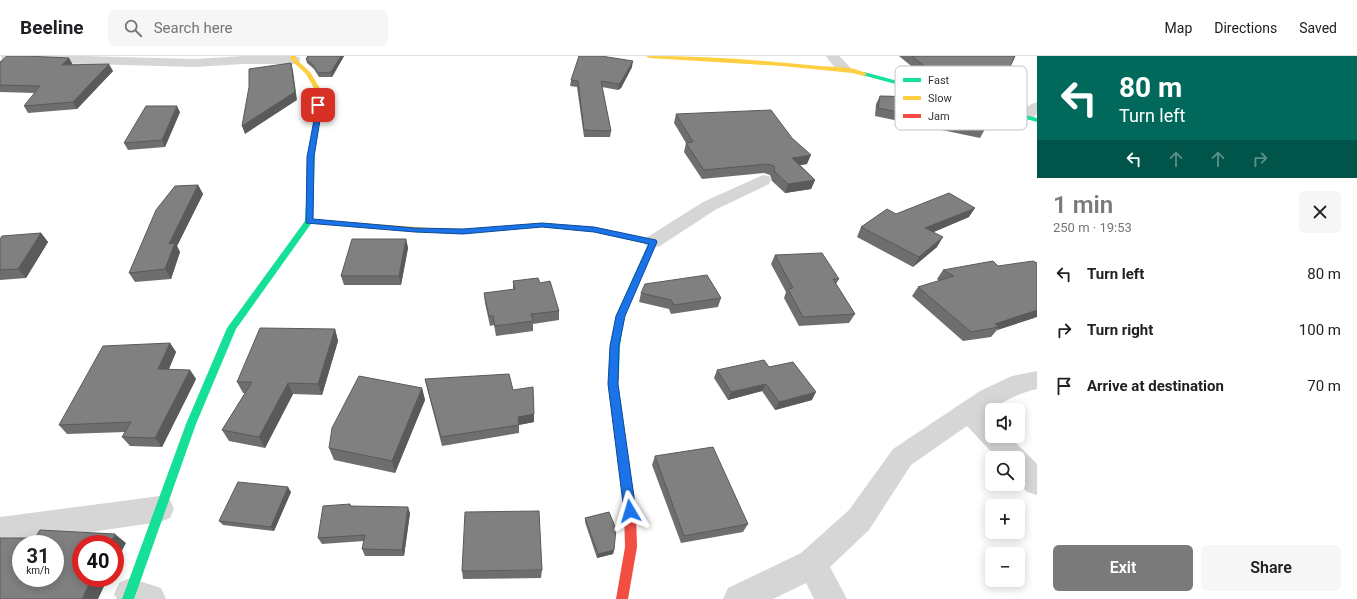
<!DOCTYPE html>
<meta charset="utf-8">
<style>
body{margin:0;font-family:Roboto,sans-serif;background:#f6f6f6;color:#202124;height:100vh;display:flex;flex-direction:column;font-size:15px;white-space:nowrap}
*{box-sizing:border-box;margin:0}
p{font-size:13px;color:#757577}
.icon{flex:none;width:22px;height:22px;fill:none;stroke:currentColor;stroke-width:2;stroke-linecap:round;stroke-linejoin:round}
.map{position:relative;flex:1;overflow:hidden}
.side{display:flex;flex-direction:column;background:#fff;width:320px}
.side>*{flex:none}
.guide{background:#00695c;color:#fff;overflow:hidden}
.buttons{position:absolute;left:985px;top:347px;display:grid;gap:8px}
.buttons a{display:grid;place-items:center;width:40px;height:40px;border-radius:6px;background:#fff;box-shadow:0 2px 10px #0003;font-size:20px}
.speed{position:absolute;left:12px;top:479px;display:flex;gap:8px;font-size:20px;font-weight:700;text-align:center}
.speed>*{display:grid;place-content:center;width:52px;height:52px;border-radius:50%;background:#fff;box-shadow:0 2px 10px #0003;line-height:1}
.speed small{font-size:10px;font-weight:400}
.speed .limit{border:6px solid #d22;background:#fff;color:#111}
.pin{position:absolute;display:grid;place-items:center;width:34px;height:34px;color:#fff;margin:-17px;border-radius:8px;box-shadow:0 2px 6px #0006}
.me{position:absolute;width:44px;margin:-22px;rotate:353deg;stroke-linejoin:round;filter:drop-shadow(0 0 3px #0008)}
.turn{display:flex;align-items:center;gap:14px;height:84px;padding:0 16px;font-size:18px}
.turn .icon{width:52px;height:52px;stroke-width:2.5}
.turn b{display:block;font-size:28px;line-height:34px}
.lanes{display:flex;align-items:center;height:38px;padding:0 16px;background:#0003;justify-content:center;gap:20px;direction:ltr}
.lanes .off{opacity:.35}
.round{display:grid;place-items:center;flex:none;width:42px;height:42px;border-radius:6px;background:#f6f6f6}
.headline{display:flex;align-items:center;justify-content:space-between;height:68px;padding:0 16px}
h1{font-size:24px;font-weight:600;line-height:30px;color:#7a7a7a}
.button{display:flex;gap:8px;margin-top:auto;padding:8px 16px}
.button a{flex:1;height:46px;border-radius:6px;background:#7a7a7a;color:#fff;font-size:16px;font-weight:600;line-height:46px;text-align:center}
.button a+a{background:#f6f6f6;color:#202124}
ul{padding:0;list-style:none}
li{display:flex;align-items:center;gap:12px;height:56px;padding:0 16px}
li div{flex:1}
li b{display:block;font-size:15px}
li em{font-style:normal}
header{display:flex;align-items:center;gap:24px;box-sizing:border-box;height:56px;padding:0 20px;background:#fff;border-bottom:1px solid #e0e0e0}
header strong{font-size:19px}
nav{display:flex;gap:22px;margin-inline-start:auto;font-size:14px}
.search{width:280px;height:36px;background:#f6f6f6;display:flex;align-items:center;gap:10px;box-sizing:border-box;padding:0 14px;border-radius:6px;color:#757577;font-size:15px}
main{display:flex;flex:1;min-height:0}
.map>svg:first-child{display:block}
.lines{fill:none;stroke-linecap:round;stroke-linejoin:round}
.street{fill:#d6d6d6;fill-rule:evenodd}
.fast{fill:#16e098;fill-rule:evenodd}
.slow{fill:#ffcf43;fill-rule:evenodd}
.jam{fill:#f24e42;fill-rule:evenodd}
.wall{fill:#6e6e6e}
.shaded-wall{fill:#5a5a5a}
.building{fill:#808080;stroke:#5a5a5a;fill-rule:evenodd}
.route{fill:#1a73e8;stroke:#114b97}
.key{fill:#fff;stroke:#c2c2c2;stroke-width:1}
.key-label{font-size:11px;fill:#323232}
</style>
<header>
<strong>Beeline</strong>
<div class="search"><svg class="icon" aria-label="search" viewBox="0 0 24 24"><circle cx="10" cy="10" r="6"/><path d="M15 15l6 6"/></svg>Search here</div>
<nav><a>Map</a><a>Directions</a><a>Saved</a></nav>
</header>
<main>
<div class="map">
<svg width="1037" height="543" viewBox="0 0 1037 543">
<rect width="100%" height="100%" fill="#fff"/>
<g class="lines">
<path class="street" d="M1,0H83L194,3L243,0H294L299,1L300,4L299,7L294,8H243L194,11L52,7L7,4L2,3Z
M826,0H839L852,13L850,16C839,18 831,8 826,0Z
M1037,46V58C1031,63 1028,66 1020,64L1018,61C1022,55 1029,48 1037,46Z
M763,119L769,120L771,124L769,128L715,154L660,190L653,192L646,190L643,186L646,182L703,146Z
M1037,315V333C1018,337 1002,346 986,357L992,363V380H1009L1037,408V439L1027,436L1018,425V402H997L967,370L911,409L869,474L830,511L847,543H814L806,527L773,543H723L728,532L801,497L849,454L893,393L980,335L1012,320Z
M160,440L170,444L174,453L170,462L160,466L0,489V461Z
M130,522L161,532L166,543H117L114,538L119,527Z"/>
<path class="fast" d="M864,16L1037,62V66L862,19L861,18Z
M312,90L315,92L313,165L236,273L196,368L134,543H122L186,368L227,272L305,165L309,92Z
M542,167L594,172L653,184L657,186L624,260L620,290L619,317L617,320H611L609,317L610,290L616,260L648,188L594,176L542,171L458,178L454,176L458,174Z"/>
<path class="slow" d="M290,0H296V3L310,16L321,34L320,64L315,92L312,94L309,92L314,64L315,34L306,18L292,5Z
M646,0C704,0 762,4 819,10C833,11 855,10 867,18L864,20L852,17L782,10L649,2Z
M306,163L458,174L462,176L458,178L415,176L309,167H306Z"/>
<path class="jam" d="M614,313L617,314L619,317L618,328L636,455L637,491L628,543H616L625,491L624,455L608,328L611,314Z"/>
</g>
<path class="wall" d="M308,0H344L332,21H319L314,13L307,7L306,3Z
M899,0H1015L1009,13L1005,20L969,22L973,32L969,40L938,32Z
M69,2L72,9L113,15L77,53L28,57L24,50L35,37L0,36V6Z
M632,11L621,32L618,34L602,31L611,75L610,81H584L577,31L570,30L571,24Z
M880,40L963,42V41L979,45L985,73L980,82L875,60L876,48Z
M180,56L165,91L128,94L124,87Z
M676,58L807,108L800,109L815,124L811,133L785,137L772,125L770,119L764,117L702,123L684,96L686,87L674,67Z
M198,129L203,138L177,190L180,196L171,223L135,226L129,217Z
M896,158L969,161L933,176L937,191L913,211L857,181L861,171Z
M41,177L48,186L26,222L0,224V183Z
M406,183L408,192L401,229H344L341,220Z
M775,199L839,223L836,228L855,258L849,267L799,270L784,242L786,236L771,208Z
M943,214L1034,262L997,274L991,281L963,285L912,240L918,231L939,225L937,223Z
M513,225L540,227L559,255V264L533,268V275L496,280L494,269L490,270L485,247L484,237L513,234Z
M641,237L721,242L718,251L671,258L669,253L639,246Z
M335,273L338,285L322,339L293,338L265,392L229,385L222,374L245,337H243L237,326Z
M170,287L176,296L168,314H190L196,323L162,391L130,390L122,381L125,376L67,378L59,369Z
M769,311L812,344L775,354L762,335L728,344L714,322L717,314Z
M425,323L513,334L534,358V366L519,369V377L442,390L427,332Z
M422,332L425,344L395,417L334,404L329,392Z
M655,400L748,468L743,476L681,487L652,409Z
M291,436L274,475L223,469L219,465Z
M350,448L351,450L410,457L404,500H365L362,493L364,485L322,488L318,482Z
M585,462L614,494L613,498L597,502L585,466Z
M542,514L541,522L463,523L462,515Z"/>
<path class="shaded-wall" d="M341,0H344L332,21L331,16Z
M69,2L73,9H62Z
M633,5L632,11L621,32L618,34L619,28Z
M291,7L293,15L297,44L245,78L242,70Z
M109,8L113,15L77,53L73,46Z
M177,50L180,56L165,91L162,84Z
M811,99L807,108L789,111L792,102Z
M815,124L811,133L785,137L788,128Z
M198,129L203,138L177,190L180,196L171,223L165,213L169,188Z
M975,152L969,161L920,182L925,172Z
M41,177L48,186L26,222L18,213Z
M943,181L937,191L913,211L919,201Z
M406,183L408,192L401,229L399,220Z
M1037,254V261L997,274L999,271L995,268Z
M335,273L338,285L322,339L318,328Z
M170,287L176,296L165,323L158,313Z
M190,314L196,323L162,391L155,382Z
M288,327L293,338L265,392L259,381Z
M766,328L762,335L728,344L731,336Z
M422,332L425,344L395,417L392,405Z
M816,336L812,344L775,354L779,346Z
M534,358V366L518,369V361Z
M288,431L291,436L274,475L271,471Z
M408,451L410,457L404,500L402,494Z
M115,478L126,487L115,508V488H110Z
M614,494L613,498L597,502L598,498Z
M92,522H108L98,543H82Z"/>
<path class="building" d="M7,0H24L69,2L62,9L109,8L73,46L24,50L40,30L0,29V6Z
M308,0H341L331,16L318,17L313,9L306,3Z
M579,0H601L633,5L621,26L619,28L601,25L611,75L584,74L578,25L571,24Z
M912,0H1015L1009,13L965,14L973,32L942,24Z
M291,7L295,36L242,70L249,31V13Z
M880,40L965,42L963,41L979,45L985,58V73L878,52Z
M146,50H177L162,84L124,87Z
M771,54L792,82L811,99L792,102L815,124L788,128L775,116L774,110L767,108L704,114L686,87L693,86L676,58Z
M198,129L169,188L175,187L165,213L129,217L156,154L175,130Z
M949,137L975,152L925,172L943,181L919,201L861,171L887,153L896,158Z
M41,177L18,213L0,214V183L2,180Z
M352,183H406L399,220H341Z
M822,197L839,223H833L855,258L803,261L788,233L793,232L775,199Z
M993,205L998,210L1033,205L1037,207V254L995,268L999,271L971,276L918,231L954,220L943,214Z
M707,219L721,242L674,249L671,244L641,237L645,228Z
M538,222L540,227L550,225L559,255L531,258L533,265L495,270L493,260H489L484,237L515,233L513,225Z
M260,272L335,273L318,328L288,327L259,381L222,374L252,326H237Z
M170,287L158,313L190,314L155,382L122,381L131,366L59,369L103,290Z
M764,304L769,311L793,306L816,336L779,346L766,328L731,336L717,314Z
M509,318L513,334L533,331L534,358L518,361L519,369L441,381L425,323Z
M359,320L422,332L392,405L329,392L332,372Z
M713,391L748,468L684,480L655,400Z
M238,426L288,431L271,471L219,465Z
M350,448V450L408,451L402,494L362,493L365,479L318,482L323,450Z
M539,455L542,514L462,515L465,456Z
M609,456L616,473L614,494L598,498L585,462Z
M40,474L115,478L110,488H81V522H92L82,543H0V482H35ZM21,488H55V522H21Z"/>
<path class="route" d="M318,47L320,49V64L314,101L313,163L415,172L463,173L542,167L594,171L656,184L657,186L625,260L619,290L618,328L636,455L634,459L630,461L626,459L624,455L608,328L610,290L616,260L649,188L594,176L542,171L463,178L415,176L306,167L307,101L314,64L315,49Z"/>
<rect x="895" y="10" width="132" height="64" rx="6" class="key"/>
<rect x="903" y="22" width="18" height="4" fill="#16e098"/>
<rect x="903" y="40" width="18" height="4" fill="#ffcf43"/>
<rect x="903" y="58" width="18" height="4" fill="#f24e42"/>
<g class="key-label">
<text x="928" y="28">Fast</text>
<text x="928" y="46">Slow</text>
<text x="928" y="64">Jam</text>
</g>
</svg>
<div class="buttons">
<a><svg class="icon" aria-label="sound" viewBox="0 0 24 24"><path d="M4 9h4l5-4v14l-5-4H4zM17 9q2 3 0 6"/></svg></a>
<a><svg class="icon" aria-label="search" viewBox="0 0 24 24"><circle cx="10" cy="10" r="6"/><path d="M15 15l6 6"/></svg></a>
<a>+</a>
<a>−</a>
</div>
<div class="speed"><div>31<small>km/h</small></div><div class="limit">40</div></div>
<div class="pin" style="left:318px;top:49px;background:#d93025"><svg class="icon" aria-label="arrive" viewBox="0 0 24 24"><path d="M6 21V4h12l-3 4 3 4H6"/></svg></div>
<svg class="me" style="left:630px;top:455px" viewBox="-20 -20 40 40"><path d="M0-17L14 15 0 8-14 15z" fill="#1a73e8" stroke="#fff" stroke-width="4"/></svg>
</div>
<section class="side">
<div class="guide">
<div class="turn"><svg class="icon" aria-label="left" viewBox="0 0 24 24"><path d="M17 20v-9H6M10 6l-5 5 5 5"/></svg><div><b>80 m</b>Turn left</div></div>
<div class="lanes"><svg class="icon" aria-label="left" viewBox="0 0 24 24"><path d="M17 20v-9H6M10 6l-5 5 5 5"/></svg><svg class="icon off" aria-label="ahead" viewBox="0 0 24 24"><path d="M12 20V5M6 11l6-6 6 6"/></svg><svg class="icon off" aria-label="ahead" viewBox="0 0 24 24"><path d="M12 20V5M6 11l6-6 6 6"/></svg><svg class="icon off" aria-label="right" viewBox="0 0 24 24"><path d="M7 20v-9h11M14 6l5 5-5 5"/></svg></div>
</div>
<div class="headline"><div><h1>1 min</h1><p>250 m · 19:53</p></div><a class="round"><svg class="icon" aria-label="close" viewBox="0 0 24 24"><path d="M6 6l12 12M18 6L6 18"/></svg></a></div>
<ul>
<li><svg class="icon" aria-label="left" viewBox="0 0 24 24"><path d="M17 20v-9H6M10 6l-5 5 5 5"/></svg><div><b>Turn left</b></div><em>80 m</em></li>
<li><svg class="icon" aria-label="right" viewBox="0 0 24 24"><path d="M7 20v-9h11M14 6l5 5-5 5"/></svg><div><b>Turn right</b></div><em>100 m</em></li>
<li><svg class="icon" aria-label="arrive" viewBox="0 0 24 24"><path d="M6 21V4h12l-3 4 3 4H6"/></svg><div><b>Arrive at destination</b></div><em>70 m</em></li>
</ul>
<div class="button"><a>Exit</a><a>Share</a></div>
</section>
</main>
